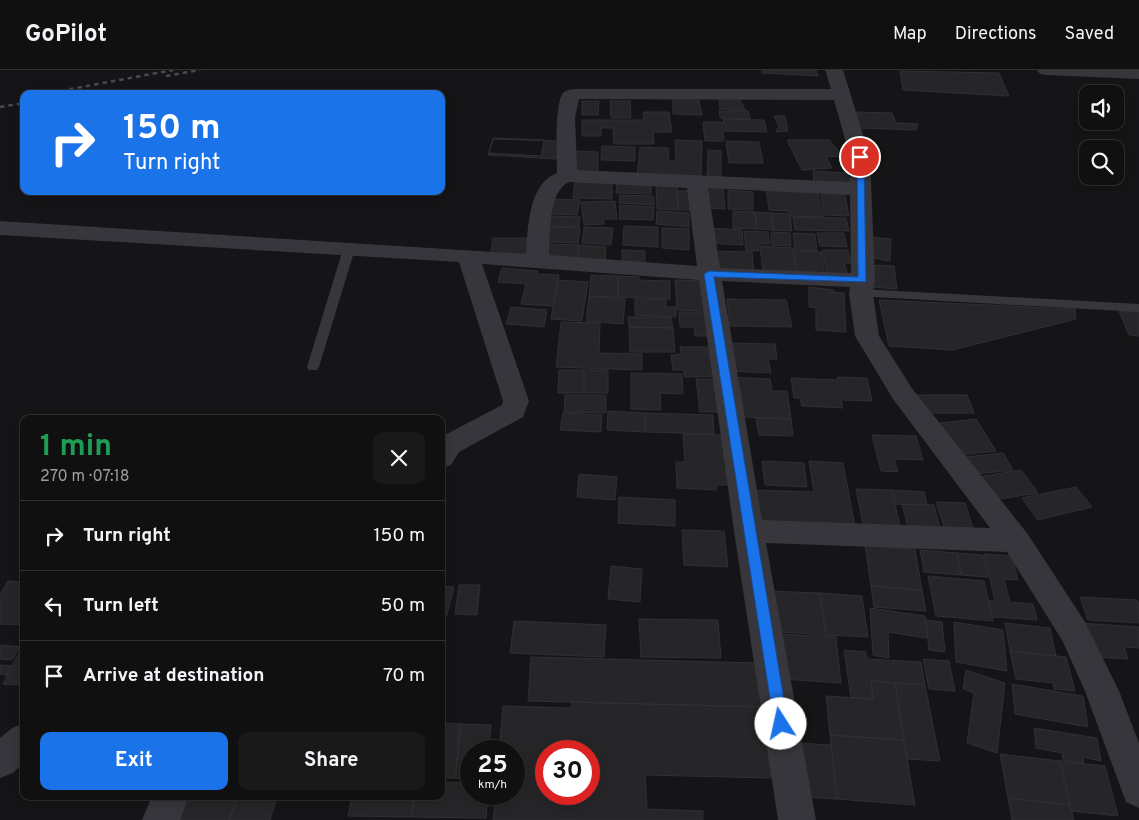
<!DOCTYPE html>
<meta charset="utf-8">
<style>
body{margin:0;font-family:Overpass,sans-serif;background:#19191a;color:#f1f3f6;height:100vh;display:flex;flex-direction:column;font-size:19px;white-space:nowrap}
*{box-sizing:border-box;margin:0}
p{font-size:16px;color:#9c9d9f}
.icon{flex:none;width:28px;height:28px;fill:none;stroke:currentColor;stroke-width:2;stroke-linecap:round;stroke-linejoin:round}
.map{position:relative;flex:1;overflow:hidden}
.drawer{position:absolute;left:20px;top:345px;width:425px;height:385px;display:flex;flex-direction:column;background:#101011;border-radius:10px;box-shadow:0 2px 12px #0003,0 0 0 1px #303031}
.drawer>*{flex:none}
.banner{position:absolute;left:20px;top:20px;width:425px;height:105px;border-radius:10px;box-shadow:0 2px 12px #0003,0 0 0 1px #303031;background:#1a73e8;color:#fff;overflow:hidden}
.fabs{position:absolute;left:1079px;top:15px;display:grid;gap:10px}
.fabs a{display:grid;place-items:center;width:45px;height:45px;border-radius:10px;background:#101011;box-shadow:0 2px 12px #0003,0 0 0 1px #303031;font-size:25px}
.speed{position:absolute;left:460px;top:670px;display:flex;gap:10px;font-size:25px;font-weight:700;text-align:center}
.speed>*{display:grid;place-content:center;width:65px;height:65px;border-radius:50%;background:#101011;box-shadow:0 2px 12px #0003,0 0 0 1px #303031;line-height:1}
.speed small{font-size:12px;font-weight:400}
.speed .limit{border:8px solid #d22;background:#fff;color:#111}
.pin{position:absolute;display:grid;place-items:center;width:42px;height:42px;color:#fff;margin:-21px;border:2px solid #fff;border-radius:50%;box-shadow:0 1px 5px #0007}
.me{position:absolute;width:55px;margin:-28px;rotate:350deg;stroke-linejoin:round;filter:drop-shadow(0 0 4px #0008)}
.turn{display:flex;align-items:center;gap:18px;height:105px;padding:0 20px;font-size:22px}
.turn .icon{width:65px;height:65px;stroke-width:2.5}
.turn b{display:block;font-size:35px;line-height:42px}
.round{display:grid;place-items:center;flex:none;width:52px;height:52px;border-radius:10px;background:#19191a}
.overview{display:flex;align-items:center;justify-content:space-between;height:85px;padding:0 20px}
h1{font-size:30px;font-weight:700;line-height:38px;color:#1e9e55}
.action{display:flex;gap:10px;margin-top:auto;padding:10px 20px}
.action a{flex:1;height:58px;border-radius:10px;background:#1a73e8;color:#fff;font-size:20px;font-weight:700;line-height:58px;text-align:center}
.action a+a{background:#19191a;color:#f1f3f6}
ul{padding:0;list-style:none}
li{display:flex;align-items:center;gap:15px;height:70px;padding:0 20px;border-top:1px solid #303031}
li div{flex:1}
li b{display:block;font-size:19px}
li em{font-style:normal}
header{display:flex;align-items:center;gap:30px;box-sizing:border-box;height:70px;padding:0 25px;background:#101011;border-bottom:1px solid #303031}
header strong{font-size:24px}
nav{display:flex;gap:28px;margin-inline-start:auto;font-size:18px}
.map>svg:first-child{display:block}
.building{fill:#262528;stroke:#302f33;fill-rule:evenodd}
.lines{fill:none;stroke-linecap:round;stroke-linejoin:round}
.service{fill:#36363c;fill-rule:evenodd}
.minor{fill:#36363c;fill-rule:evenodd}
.tertiary{fill:#36363c;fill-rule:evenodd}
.rail{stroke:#494a50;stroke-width:2.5;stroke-dasharray:4.5 4;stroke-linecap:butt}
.route{fill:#1a73e8;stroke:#114b97}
</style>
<header>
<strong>GoPilot</strong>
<nav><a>Map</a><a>Directions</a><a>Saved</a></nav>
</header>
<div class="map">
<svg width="1139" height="750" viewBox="0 0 1139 750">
<rect width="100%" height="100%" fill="#151517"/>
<path class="building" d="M762,0H816L818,6L762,3Z
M900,1L999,3L1009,26L903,20Z
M719,28H739L745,40L720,39Z
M673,30H699L702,45L673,44Z
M582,31H599L598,45H582Z
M610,31H630L631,48H611Z
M719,41H748L750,49L720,48Z
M643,42H669L672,62H653L654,74H614L613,58H601V66H582V50H644Z
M854,42L892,43L896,53L918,54L916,60L858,58Z
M774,46H785L788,61L776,62L779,56Z
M723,49L764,50L767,62L725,61Z
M703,52H722L724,71H705Z
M493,68L544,70L541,86L489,83Z
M493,69L560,71L556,89L488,85Z
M675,70L702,71L701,111L637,108L640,77L668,78L669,91H676Z
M787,70H829L843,86L826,87L832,98L802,100Z
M726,71L759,72L763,93H729Z
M602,76L635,77V91L601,90Z
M708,80L721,81V109L707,108Z
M574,81L598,82V105H573Z
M813,101L848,103L850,116L814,113Z
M575,112L612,113V129L573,128Z
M617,112L651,114V124L616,123Z
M656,115H677L678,140L657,139Z
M701,117L723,118L725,139L703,138Z
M766,118L817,119L823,147L790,146L789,141L769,140Z
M728,120L753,122V140L728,139Z
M820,120L844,121L849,146L824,145Z
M677,121H693L694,140H678Z
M620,125L654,126V135L619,133Z
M554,129L580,130L577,145L551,144Z
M615,131L617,149H604V154L584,155L581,132Z
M620,135L654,137L653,150L619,149Z
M657,141L689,143V157L656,154Z
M733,141L755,142L757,159L733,158Z
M755,142L772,143L773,160L757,159Z
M772,143L790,144L792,161L773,160Z
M551,146L580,147L579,157L550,156Z
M793,147L846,148L849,161L795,160Z
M624,156L658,157V177L623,175Z
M550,157L580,158L578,173L548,172Z
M584,157L613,158L611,175L582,173Z
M662,158L689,159V180L662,178Z
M707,158L742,160L743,175L708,173Z
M744,161L768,162L770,174H758L759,181H746Z
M771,162L790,163L791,176L772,175Z
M793,163L815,164L817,181L795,180Z
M817,163H844L847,177L820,176Z
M869,167L891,169L890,191L867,187Z
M493,168H535L533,184L491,183Z
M545,174L579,175L577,192L542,191Z
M579,175L606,177L605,193L577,192Z
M760,176L793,178L797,205L763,203Z
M622,180L645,181V198L622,197Z
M822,180H848L851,193H844L848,205H827Z
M711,181L752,182L754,203L712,202Z
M794,181L821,182L825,206L797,205Z
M870,195L894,196L897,219L871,217Z
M502,198L538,201L537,204L559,205L553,236L521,234L526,214L498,212Z
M591,205L618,206V227L589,226Z
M618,206L639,207V210L670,211V229L618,227Z
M558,210L588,212L582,251L551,249Z
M675,210L705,211L708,241L677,240Z
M809,217L834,220V222L844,223L846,262L816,260V238L809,237Z
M589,226L625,229L623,254L586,251Z
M635,229L666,230V237H676V247L635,245Z
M727,229L786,230L792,257L730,256Z
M879,230L1075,239L1076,249L952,280L889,276Z
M511,237L547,240L544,257L506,254Z
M1119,241L1139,242V266L1129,265Z
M679,242H710L713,266H695L694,257H680Z
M628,247H671L673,258L629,257Z
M561,252L600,253L599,283L642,284V300L556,297Z
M629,257L673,258L675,282H630Z
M726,273L775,274L777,289H768L771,303L728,301Z
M680,277H714L720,306L685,307L683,300H673L671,285L681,284Z
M559,300H584V323H558Z
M584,300H608V323H584Z
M631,303L682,304L683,324L660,323L661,340L631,339Z
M729,307L770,309L772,321H787L791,349L744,347L742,331L731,330Z
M837,307L867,308L872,331L841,330L843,338L802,336L800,328H794L791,308L838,310Z
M696,309H719L724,342H700Z
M565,325H606V343L564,342Z
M914,325H967L974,343H920Z
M608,341L645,343V362L607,360Z
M563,343L602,345L601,362L560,360Z
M645,343L713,345L714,364L645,362Z
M756,348L791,349L793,366L759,365Z
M976,349L996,381L959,385L940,353Z
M683,364L728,365L733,415H716V420L677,418L676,392H685Z
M872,365L916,366L923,390L894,389L898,402L881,401Z
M1003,383L1013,400L976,404L966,387Z
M762,391L804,393L807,417L765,415Z
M809,391L843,393L856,462L758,458L754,420L814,422Z
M1021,400L1038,423L994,430L978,407Z
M579,404L617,407L615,430L577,427Z
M1076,417L1092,437L1038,450L1022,428Z
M856,419L892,420L902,466L865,464Z
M892,420L924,422L927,435L895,434Z
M619,427L675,430V456L618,453Z
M936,432L965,433L975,464L946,463Z
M902,434L934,435L942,466L910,465Z
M682,460L724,461L728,497L684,495Z
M865,475L915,479L922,520L871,516Z
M920,480L957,483L961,505L924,502Z
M957,483L983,485L988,507L961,505Z
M984,484L1012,486L1018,510L1004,509L1010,532L1033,534L1037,550L993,547L989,531H995Z
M611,496L642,499L640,532L608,529Z
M928,506L984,511L993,551L936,546Z
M8,511L24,512V555L0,554V525Z
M459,515H480L477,545L455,544Z
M441,516L454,517L447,545H441Z
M871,516L922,520L926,541L874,537Z
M766,521L820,523L826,565L769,561Z
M820,523L862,526L868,567L826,565Z
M1080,527L1137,530L1139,535V553L1088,550Z
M870,538L925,546L927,568L888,562L889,588L873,585Z
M639,549L718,550L721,588L641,587Z
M926,550L942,552L945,582L929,580Z
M514,551L606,555L604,587L510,583Z
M954,552L1003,560L1007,601L956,592Z
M1005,553L1050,558L1056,586L1010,581Z
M1079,553L1139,557V578L1124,577L1128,589L1095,587Z
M780,564L836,567L841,613L783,609Z
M24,573V615L3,614L12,596Z
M0,575L20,577L12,590L0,589Z
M844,580L866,582L867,589L921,592L925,615L871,611L873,629L851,627Z
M1010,581L1066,587L1075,621L1054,619L1053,613L1016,609Z
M531,587L757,593L763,637L528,631Z
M923,589L949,591L955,621L929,619Z
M0,595L12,596L7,605L0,604Z
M966,600L1005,613L997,683L967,673L974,623L963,619Z
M871,611L895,613L904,670L830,665L826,626L873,629Z
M895,613L925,615L940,691L907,689Z
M1012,614L1083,626L1088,657L1015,644Z
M572,632L763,637L771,708L645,705L647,739L703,741V750H493L496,724H514V681H499L503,636L571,638ZM546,681H589V724H546Z
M441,653L461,654L455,708H441Z
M461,654L491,655L489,681H471V709L455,708Z
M1034,658L1097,668L1101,691L1083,687L1084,694L1063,690L1062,683L1036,678Z
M830,665L904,670L915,735L837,729Z
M796,673L831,675L837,729L802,727Z
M1000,684L1060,691L1070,735L1008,728Z
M1060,691L1105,696L1118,746L1071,741Z
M441,712L471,713V724H488L486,748L412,747L414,726H441Z
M178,726H238L229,750H169Z
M238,726H277L270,750H229Z
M352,726H414L412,747L348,746Z
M1008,728L1070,735L1074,750H1012Z"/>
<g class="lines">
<path class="service" d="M349,176L355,179L319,297L317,300H309L307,297L343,179Z
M861,219L1139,234V242L857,226L855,223Z"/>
<path class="minor" d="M825,0H843L870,87L875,210L873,223L879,266L911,317L1027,463L1085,552L1119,621L1139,673V738L1126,732L1085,621L1062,570L1007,482L766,473L816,750H778L734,461L699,210L482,194L529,331L523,347L459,382L451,395L441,398V367L502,335L503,331L459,192L0,165V151L526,184C528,158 528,114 557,103C557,89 554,30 564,22C567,20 572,19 575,19H831ZM579,29L834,30L850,87V112L577,100L575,47ZM569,112L687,118L697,196L549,185C550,166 548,121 569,112ZM708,118L850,125L851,203L720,198ZM722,211L850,217L849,223L855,266L893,329L990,458L762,450Z
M24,653V692L13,703L0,708V668L12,658Z
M152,726H189L180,750H142Z"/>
<path class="tertiary" d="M1037,0H1139V9L1046,5L1040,4Z"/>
<path class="rail" d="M166,6L200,0
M44,24L173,0
M0,37L24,33"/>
</g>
<path class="route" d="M857,85L864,87L866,212L714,207L788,654L786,658L781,660L776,658L774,654L704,204L709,201L858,207Z"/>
</svg>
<div class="fabs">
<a><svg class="icon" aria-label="sound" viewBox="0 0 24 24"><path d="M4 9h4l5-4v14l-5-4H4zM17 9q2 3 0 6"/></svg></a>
<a><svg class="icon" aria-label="search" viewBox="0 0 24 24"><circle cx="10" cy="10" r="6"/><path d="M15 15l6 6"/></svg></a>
</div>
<div class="speed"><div>25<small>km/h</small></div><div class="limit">30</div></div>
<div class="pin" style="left:860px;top:87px;background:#d93025"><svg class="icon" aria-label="arrive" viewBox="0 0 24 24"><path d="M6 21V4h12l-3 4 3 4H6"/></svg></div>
<svg class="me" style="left:781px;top:654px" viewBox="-20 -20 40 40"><circle r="19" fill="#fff"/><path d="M0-13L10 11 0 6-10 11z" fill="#1a73e8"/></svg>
<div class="banner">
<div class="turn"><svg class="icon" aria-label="right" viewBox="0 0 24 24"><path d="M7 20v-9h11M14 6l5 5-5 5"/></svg><div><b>150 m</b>Turn right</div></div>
</div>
<section class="drawer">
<div class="overview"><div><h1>1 min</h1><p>270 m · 07:18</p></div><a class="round"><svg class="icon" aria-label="close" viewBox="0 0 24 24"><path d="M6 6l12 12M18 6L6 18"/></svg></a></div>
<ul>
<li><svg class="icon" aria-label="right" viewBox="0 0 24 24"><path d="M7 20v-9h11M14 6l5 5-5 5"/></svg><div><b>Turn right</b></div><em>150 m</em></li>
<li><svg class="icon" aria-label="left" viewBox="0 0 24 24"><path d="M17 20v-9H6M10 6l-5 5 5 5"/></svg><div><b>Turn left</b></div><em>50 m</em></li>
<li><svg class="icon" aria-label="arrive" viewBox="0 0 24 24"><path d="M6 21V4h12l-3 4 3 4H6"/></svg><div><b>Arrive at destination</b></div><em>70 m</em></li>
</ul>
<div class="action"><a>Exit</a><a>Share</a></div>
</section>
</div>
